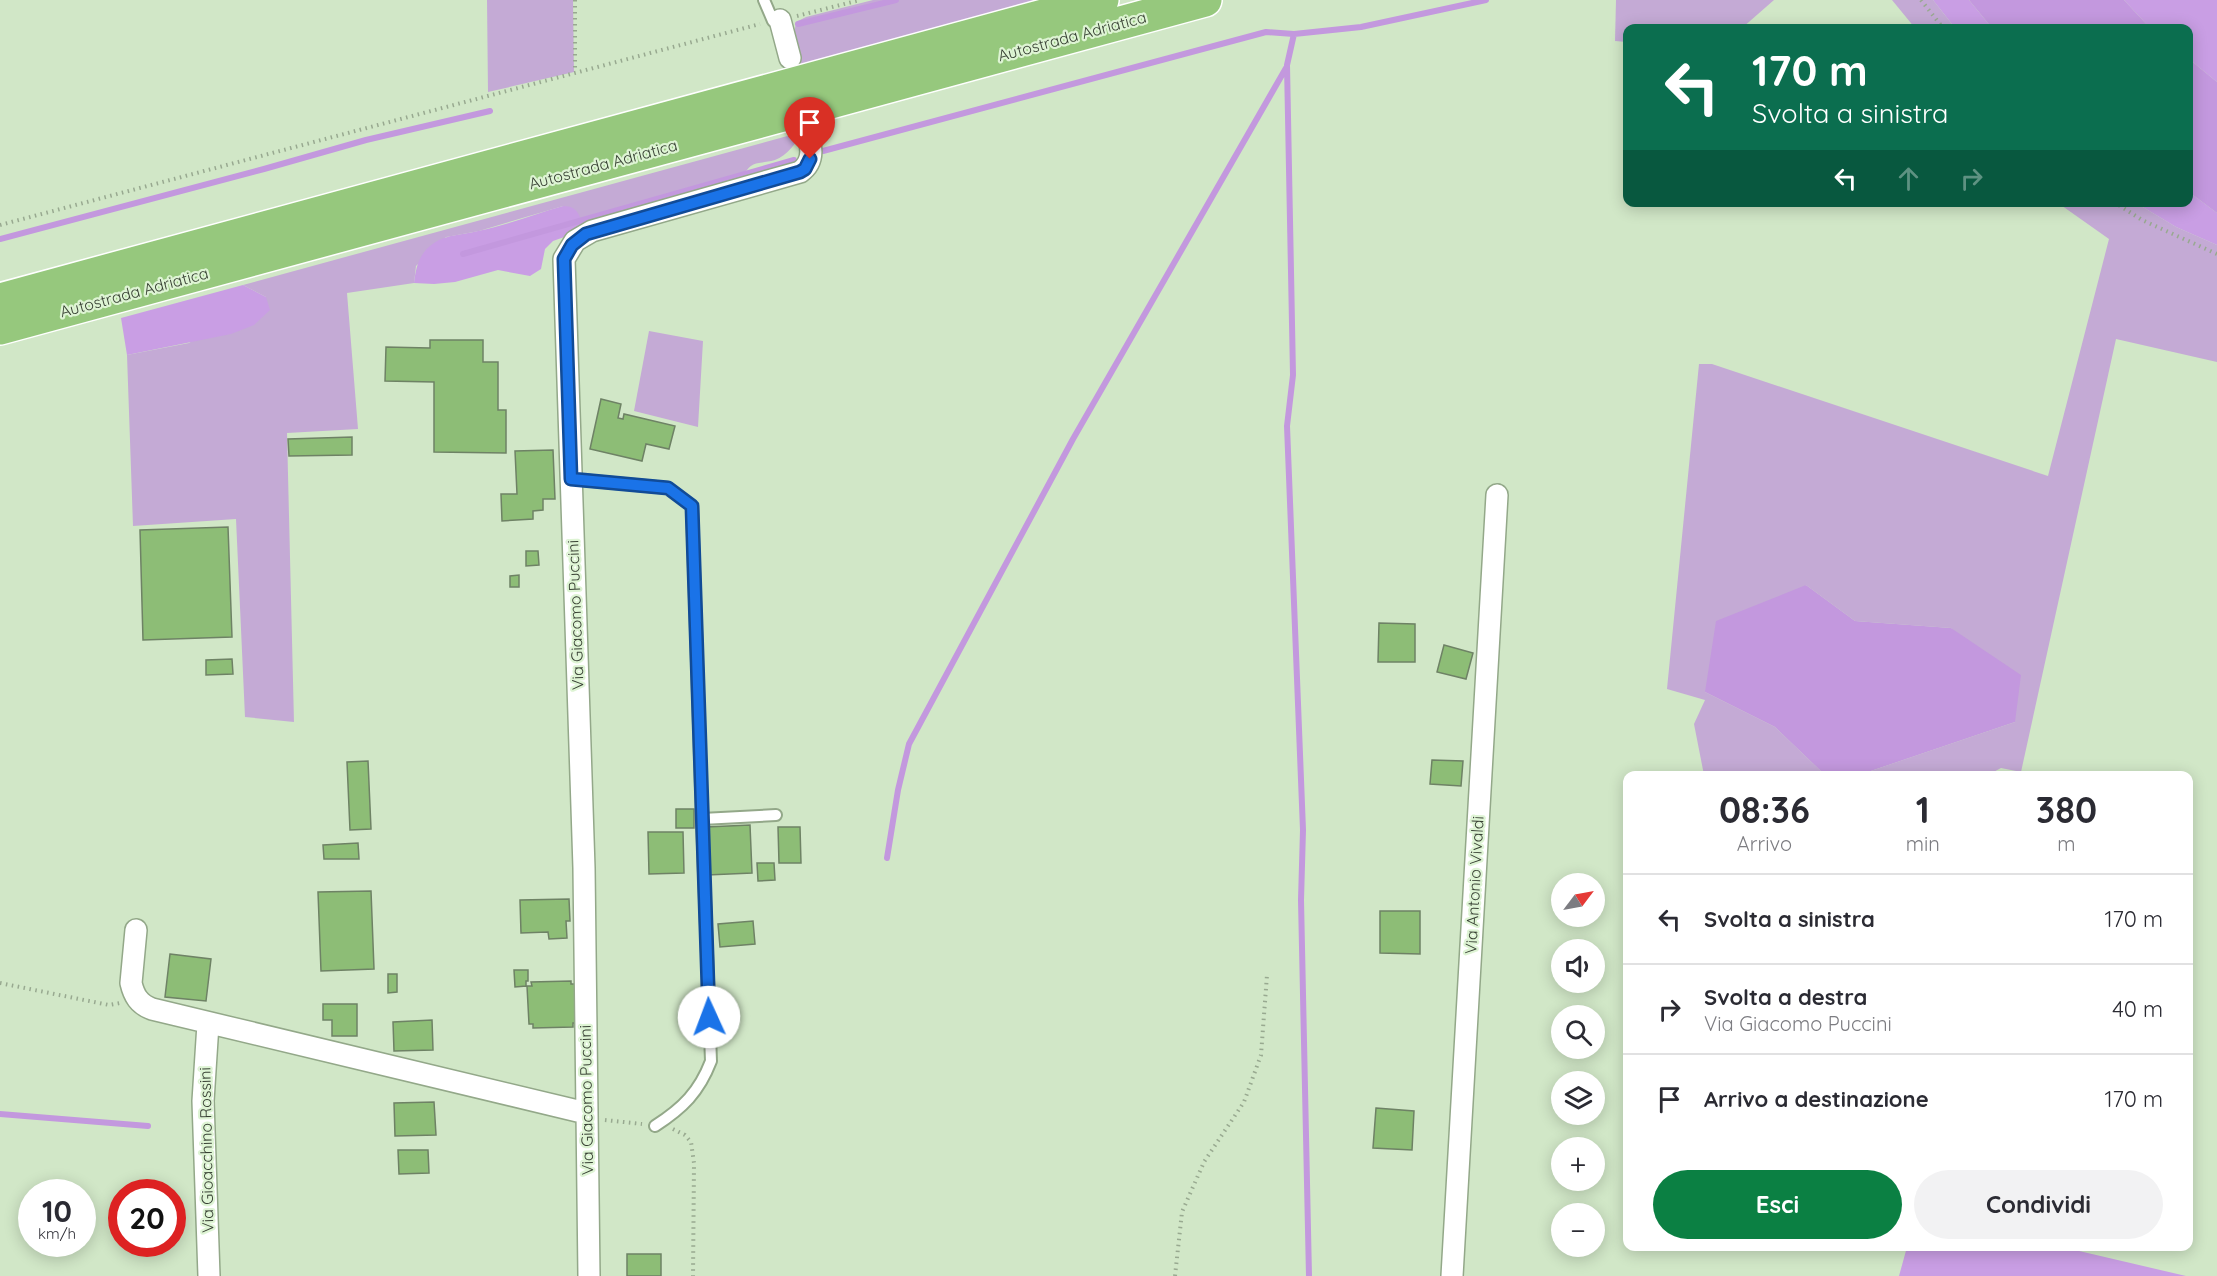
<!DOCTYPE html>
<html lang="it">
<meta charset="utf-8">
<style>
body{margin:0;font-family:Quicksand,sans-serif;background:#f2f2f3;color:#2b2b33;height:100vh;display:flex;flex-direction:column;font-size:22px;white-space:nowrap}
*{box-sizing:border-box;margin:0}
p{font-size:20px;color:#7c7c81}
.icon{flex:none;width:33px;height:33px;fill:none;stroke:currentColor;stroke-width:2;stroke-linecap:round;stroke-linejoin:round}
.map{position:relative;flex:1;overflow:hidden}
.sheet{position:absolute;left:1623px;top:771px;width:570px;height:480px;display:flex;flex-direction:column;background:#fff;border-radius:12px;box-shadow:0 3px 15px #0003}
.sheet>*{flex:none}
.hud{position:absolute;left:1623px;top:24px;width:570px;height:183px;border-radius:12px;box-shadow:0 3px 15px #0003;background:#0b6e4f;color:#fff;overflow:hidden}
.needle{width:39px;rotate:58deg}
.buttons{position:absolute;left:1551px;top:873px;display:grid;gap:12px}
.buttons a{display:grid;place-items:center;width:54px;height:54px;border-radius:50%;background:#fff;box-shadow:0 3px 15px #0003;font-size:30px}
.speed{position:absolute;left:18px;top:1179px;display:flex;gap:12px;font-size:30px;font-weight:700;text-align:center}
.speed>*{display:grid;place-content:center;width:78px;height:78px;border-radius:50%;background:#fff;box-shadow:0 3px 15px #0003;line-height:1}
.speed small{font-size:15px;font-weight:400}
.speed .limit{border:9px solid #d22;background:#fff;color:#111}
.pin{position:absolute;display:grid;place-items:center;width:51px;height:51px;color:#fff;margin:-62px -26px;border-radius:50% 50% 50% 0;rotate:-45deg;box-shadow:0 0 6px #0007}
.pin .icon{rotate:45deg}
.me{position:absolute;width:66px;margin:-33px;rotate:358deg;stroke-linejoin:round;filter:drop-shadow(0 0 4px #0008)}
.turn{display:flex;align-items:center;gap:21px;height:126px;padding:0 30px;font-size:27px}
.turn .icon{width:78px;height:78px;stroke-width:2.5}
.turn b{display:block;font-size:42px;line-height:51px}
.lanes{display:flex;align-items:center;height:57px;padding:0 30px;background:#0003;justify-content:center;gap:30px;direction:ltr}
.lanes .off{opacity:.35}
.eta{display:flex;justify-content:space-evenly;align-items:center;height:102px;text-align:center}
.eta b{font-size:36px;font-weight:700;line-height:42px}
.button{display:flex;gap:12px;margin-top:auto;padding:12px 30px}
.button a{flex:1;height:69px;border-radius:36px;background:#0b8043;color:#fff;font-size:24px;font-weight:700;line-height:69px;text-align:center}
.button a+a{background:#f2f2f3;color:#2b2b33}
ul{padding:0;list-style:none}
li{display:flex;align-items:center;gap:18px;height:90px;padding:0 30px;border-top:2px solid #e1e1e2}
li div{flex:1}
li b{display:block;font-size:22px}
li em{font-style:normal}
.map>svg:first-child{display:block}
.green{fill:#c4aad5}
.forest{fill:#c99ee4}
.water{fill:#c398de}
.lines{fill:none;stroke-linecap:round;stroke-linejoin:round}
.stream{stroke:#c398de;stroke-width:6}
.building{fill:#8dbd76;stroke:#6e8265;stroke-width:1.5}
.lane-casing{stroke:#93a889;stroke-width:14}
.street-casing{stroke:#93a889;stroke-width:24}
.highway-casing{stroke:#fff;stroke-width:36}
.path{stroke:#98a990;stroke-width:4;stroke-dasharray:1.5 4.5;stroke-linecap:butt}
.lane{stroke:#fff;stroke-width:10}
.street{stroke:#fff;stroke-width:21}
.highway{stroke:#96c87d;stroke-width:33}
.route-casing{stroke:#114b97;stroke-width:15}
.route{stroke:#1a73e8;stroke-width:10}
.labels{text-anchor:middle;stroke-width:4.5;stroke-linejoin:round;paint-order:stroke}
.street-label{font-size:16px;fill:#374033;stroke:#def4d4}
</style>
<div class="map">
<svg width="2217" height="1276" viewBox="0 0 2217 1276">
<rect width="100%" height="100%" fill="#d1e7c7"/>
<path class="green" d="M487,0H573L574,72L488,92Z
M873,0H1045L797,67L793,41L796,22L806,17Z
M1616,0H1774L1742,28H1628L1627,42L1615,41Z
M1892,0H1933L1955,28H1915Z
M802,132C797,142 787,156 775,160C757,165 752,159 742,178L584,230L563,206L479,231L446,237L416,266L414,283L347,293L358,429L287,433L294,722L245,717L236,519L133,526L127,355L189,343L266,297L243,285Z
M2058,203H2136L2176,227L2217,245V362L2116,339L2021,772L2001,768L1988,775H1859L2015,722L1951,628L1855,621L1806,585L1705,692L1775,727L1825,775H1704L1694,724L1705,700L1667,689L1699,364H1712L2048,476L2109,239Z
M649,331L703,341L698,427L634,411Z"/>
<path class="forest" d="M1933,0H1969L1992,28H1955Z
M2124,0H2217V82L2189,59L2188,28H2150Z
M2189,192L2217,213V245L2176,227L2136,203L2188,202Z
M563,206C579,206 580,217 584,230L553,241L545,249L541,269L530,276L498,270L455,282L434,284L414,283C416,267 419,253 434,243C447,234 463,235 478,231C507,225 535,214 563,206Z
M243,285L266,297L270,310L254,325L231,334L127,355L121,318Z
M1907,1247H2062L2186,1276H1899Z"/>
<path class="water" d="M1969,0H2124L2150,28H1992Z
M2189,59L2217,82V213L2189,192Z
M1806,585L1855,621L1951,628L2021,675L2015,722L1859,775H1825L1775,727L1705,692L1716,621Z"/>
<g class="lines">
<path class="stream" d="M798,24L896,0
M823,151L1266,32L1294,34
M0,239L264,169L366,140L490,111
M463,254L794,160
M887,858L898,790L909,744L1073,439L1286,68
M0,1114L148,1126
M1309,1276L1301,900L1303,830L1287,426L1293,375L1287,65L1294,34L1361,27L1486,0"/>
</g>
<path class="building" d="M430,340H483V362H498V410H506V453L434,452V382L385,381L386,347L430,348Z
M601,399L621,404L618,418L623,419L624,414L675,426L669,449L646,444L642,461L590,449Z
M352,437V455L289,456L288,439Z
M553,450L555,499H543V510L533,511V519L502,521L501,494H517L515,451Z
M228,527L232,637L143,640L140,530Z
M526,551H538L539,565L526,566Z
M519,575V587H510V576Z
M1379,623L1415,624V662H1378Z
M1444,645L1473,653L1466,679L1437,672Z
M232,659L233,674L206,675V660Z
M1432,760L1463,761L1461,786L1430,784Z
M368,761L371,829L350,830L347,762Z
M676,809H694V828H676Z
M750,825L752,873L707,875L706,827Z
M778,827H800L801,863H779Z
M648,832H683L684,873L649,874Z
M358,843L359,859H324L323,845Z
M757,863H774L775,880L758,881Z
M371,891L374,969L321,971L318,892Z
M569,899L570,921H566L567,938L549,939L548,932L521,933L520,900Z
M1380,911H1420V954L1380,953Z
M753,921L755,944L720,947L718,924Z
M170,954L211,959L206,1001L165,997Z
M514,970H528V981H526V986L515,987Z
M388,974H397V992L388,993Z
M571,981V984H576L578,1023H573V1027L533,1028V1024H529L527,986H532L531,982Z
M323,1004H357V1036H332V1020H323Z
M432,1020L433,1050L394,1051L393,1022Z
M434,1102L436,1135L395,1136L394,1103Z
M1376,1108L1414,1111L1412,1150L1373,1148Z
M398,1150H428L429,1173L399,1174Z
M627,1254H661V1276H627Z"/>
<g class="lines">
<g class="lane-casing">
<path id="lane" d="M764,0L773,21
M571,479L668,488L692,506L702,819L776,815
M655,1126C683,1108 699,1092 711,1061L702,819"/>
</g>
<g class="street-casing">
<path id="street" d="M780,20L790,58
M136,930L131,983C134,996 139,1004 152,1009L586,1113
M208,1024L203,1101L209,1276
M589,1276L584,868L564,259L575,241L592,231L800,172C816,161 811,144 806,128
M1452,1276L1497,495"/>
</g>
<g class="highway-casing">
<path id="highway" d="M0,300L1102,0
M0,328L1205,0"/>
</g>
<path class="path" d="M575,0V72
M1921,0L1943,28
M797,16L860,0
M2114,202L2142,220L2217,254
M0,225L760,24
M0,983L109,1005L120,1003
M605,1120L642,1124
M673,1129L685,1135L691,1142L694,1163L693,1276
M1175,1276L1182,1212L1204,1162L1244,1102L1261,1055L1267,975"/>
<use href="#lane" class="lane"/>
<use href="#street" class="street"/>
<use href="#highway" class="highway"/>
</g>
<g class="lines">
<g class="route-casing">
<path id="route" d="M709,1017L692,506L668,488L571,479L564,259L572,245L586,234L800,172L805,169L810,159"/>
</g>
<use href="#route" class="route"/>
</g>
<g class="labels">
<g class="street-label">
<text transform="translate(1072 36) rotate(-15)" y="6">Autostrada Adriatica</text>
<text transform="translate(603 164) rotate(-15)" y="6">Autostrada Adriatica</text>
<text transform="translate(134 292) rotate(-15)" y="6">Autostrada Adriatica</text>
<text transform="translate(575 615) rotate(-92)" y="6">Via Giacomo Puccini</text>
<text transform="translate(1474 885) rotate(-87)" y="6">Via Antonio Vivaldi</text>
<text transform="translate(586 1100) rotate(-91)" y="6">Via Giacomo Puccini</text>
<text transform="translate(206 1150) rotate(-91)" y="6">Via Gioacchino Rossini</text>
</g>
</g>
</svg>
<div class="buttons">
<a><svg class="needle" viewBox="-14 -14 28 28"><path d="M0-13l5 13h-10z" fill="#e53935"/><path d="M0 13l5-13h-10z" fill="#7c7c81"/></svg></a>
<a><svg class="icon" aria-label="sound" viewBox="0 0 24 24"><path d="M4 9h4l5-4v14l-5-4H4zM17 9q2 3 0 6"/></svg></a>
<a><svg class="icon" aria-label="search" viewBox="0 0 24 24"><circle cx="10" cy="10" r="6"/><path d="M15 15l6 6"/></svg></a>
<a><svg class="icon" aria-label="layers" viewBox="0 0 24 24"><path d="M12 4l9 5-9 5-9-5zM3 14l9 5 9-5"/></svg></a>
<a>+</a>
<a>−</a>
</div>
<div class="speed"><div>10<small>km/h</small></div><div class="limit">20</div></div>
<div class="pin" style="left:810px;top:159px;background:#d93025"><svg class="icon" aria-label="arrive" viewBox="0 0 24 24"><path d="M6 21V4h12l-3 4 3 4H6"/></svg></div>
<svg class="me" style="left:709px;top:1017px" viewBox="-20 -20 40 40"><circle r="19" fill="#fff"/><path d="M0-13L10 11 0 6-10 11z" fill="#1a73e8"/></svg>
<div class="hud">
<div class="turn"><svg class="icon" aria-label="left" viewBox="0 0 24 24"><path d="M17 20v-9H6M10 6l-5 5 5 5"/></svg><div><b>170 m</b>Svolta a sinistra</div></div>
<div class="lanes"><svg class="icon" aria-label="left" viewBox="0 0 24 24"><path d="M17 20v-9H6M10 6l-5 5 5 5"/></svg><svg class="icon off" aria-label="ahead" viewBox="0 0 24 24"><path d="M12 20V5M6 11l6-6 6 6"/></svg><svg class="icon off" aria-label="right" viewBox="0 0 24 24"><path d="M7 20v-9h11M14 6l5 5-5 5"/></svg></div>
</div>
<section class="sheet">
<div class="eta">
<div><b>08:36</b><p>Arrivo</p></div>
<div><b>1</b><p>min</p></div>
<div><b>380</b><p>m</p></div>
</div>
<ul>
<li><svg class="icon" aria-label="left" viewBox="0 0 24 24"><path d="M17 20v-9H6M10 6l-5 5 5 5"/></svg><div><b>Svolta a sinistra</b></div><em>170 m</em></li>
<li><svg class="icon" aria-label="right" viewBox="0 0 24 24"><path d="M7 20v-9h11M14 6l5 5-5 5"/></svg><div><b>Svolta a destra</b><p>Via Giacomo Puccini</p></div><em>40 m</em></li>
<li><svg class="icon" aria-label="arrive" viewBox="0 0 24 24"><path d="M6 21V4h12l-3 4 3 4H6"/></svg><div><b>Arrivo a destinazione</b></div><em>170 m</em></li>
</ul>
<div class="button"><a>Esci</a><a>Condividi</a></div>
</section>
</div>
